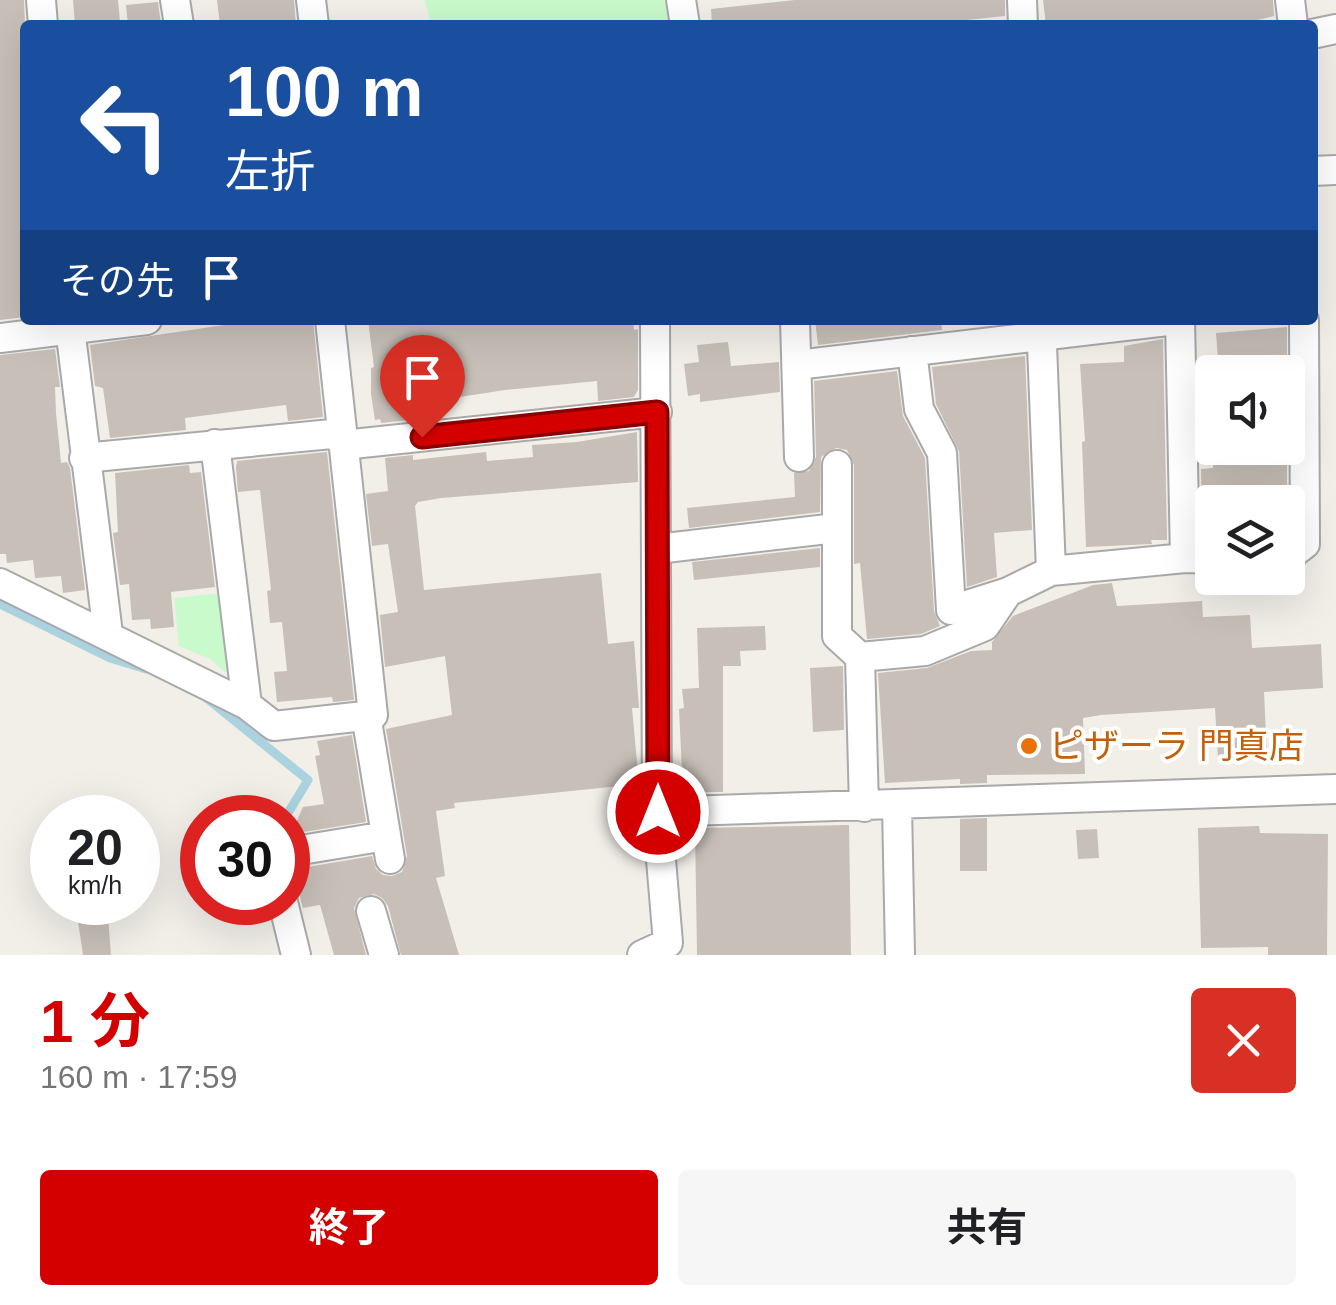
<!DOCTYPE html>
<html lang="ja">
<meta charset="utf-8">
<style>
body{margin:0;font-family:Helvetica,"Noto Sans JP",sans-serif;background:#f6f6f6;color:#202124;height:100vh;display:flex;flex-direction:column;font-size:38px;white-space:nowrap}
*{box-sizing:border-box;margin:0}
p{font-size:32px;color:#757577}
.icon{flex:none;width:55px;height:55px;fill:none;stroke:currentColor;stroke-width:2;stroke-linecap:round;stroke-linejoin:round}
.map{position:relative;height:955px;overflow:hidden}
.drawer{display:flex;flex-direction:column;background:#fff;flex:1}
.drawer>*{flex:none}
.hud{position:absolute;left:20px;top:20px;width:1298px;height:305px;border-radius:10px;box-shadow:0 10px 40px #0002;background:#1a4fa0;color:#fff;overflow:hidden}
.fabs{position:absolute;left:1195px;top:355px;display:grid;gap:20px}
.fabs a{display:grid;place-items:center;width:110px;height:110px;border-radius:10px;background:#fff;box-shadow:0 10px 40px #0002;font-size:50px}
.speed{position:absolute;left:30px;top:795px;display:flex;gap:20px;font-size:50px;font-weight:700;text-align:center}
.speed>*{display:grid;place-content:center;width:130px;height:130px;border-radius:50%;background:#fff;box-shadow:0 10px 40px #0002;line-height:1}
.speed small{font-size:25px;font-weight:400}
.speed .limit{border:15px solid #d22;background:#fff;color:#111}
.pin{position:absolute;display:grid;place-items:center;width:85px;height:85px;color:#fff;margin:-102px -42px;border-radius:50% 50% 50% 0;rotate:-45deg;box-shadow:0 0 10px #0007}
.pin .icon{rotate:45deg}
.me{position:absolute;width:110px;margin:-55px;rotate:0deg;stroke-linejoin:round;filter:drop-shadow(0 0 8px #0008)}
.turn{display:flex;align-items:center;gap:35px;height:210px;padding:0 40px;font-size:45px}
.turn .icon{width:130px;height:130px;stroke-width:2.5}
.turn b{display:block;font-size:70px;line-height:85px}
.then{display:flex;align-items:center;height:95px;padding:0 40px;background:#0003;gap:20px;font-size:38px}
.round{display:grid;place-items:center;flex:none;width:105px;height:105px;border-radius:10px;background:#f6f6f6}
.summary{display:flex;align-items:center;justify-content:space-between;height:170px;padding:0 40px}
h1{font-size:60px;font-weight:700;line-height:75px;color:#d40000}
.button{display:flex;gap:20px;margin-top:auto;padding:20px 40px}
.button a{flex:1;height:115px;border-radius:10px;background:#d40000;color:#fff;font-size:40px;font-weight:700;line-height:115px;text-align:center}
.button a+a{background:#f6f6f6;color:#202124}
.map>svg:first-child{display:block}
.park{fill:#c8facc}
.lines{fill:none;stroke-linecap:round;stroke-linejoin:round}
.stream{stroke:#aad3df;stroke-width:9}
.building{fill:#c7bfb8}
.minor-casing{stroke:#a9a9a9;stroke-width:32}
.minor{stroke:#fff;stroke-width:28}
.route-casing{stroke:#8a0000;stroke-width:25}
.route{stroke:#d40000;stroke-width:18}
.food-dot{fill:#e8710a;stroke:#fff;stroke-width:4}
.labels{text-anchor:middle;stroke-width:8;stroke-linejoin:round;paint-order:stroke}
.food-label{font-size:35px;fill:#c56008;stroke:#fff;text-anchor:start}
</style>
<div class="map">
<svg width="1336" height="955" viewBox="0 0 1336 955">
<rect width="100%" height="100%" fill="#f2efe9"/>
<path class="park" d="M425,0H664L670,25H431Z
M231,592L240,670L225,672L210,659L179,646L174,598Z"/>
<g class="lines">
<path class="stream" d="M0,604L110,658L146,669
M204,696L308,780L285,818"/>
</g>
<path class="building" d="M0,0H24L25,25V317L0,320Z
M73,0H118L120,22L75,25Z
M217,0H294L296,25H220Z
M795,0H1005V16L920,25H712L711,9Z
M1043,0H1273L1274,16L1237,25H1046Z
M158,2L161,25H128L126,5Z
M257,320H313L323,417L288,421L286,405L185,418L186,430L110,438L103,388L95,386L90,345Z
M368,320H633L634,330L638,329V390L634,397L598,401L597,381L505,390L408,405L409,420L381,423L380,419L375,420L371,394V368L374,367Z
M815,320H941L942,330L818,345Z
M1287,327V372H1219L1216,333Z
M1163,339L1167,540H1151L1152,544L1086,547L1082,442L1085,441L1080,364L1124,362V346Z
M728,342L731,366L779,362L780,392L700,402V394L688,396L684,364L699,362L697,345Z
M55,349L60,387H55L56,413L61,463L67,462L70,468L85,590L63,593L61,576L35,578L33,560L7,563L6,554H0V355Z
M1025,356L1032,530L994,533L997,577L967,587L959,451L936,404L932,367Z
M897,371L903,416L925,458L934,611L940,626L921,634L867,639L860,563L854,564V465L847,450L836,448L821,457L820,512L689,528L687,508L795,497L794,473L809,471L816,457L814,381Z
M1199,379H1212V421L1200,422Z
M637,432L638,482L441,498L418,502L415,506L424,590L601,573L608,644L634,641L639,708H632L639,784L454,803L455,808L436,811L445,876L436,878L459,955H401L388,906L382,898L374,894L359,898L354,908L366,955H334L320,905L303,908L293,872L296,869L372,856L376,869L383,875L392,876L402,872L407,856L386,729L452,715L445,656L385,667L380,615L398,612L388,544L372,546L366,494L388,491L385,458L413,455V460L486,452L487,461L533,457L532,445L577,442Z
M1213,448H1287V502H1212V538H1202L1201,469L1213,468Z
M327,452L354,700L333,702L332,697L277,702L274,672L287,671L282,622L270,623L267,591L271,590L260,490L238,492L236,468L237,461Z
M189,465L190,473L201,472L215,587L171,592L174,627L151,629L150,619L132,620L129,584L120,585L113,533L118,532L115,473Z
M820,548V567L694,580L692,562Z
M1112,583L1117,606L1202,601L1203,617L1250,615L1252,648L1321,644L1323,688L1264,692L1267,756L1218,758L1215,708L1101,715L1083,718L1085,774L987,775V783L960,784V779L885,783L878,673L927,668L971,651L992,650V642L1013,616L1093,585Z
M765,626L766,650L740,651L741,666H723V792H683L679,709L684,708L682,689L699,688L697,628Z
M843,666L844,730L813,732L810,668Z
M352,735L366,822L291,834L303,807L324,804L315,756L320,755L317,741Z
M987,818V871H960V819Z
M849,825L851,955H697L695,828Z
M1259,826L1260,833L1328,834L1327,955H1268V947L1201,948L1198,828Z
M1097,829L1099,858L1078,859L1076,830Z
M107,904L111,955H83L76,908Z"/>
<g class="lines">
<g class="minor-casing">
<path id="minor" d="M41,0L43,25
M175,0L179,25
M311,0L314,25
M681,0L685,25
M1022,0L1023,25
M1290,0L1293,25
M1312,34L1336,29
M1312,171L1336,170
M69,320L108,634
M795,320L799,457
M1041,320L1051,571
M1180,320L1185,558
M0,338L147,320
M912,351L919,409L942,453L951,610L1008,592L1051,571L1185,558L1212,559
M797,365L1176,320
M215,444L247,705
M343,445L657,412
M84,458L342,433
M837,465V636L860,657L925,651L985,626L1008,592
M657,549L836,528
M1288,557L1305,544L1304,320
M0,583L247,705L274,726L373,715L330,320
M860,657L864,807
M366,715L390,859
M897,806L900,955
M657,812L1336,789
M289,852L386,836
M283,902L296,955
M371,911L384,955
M642,955L668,943L657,812L655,320"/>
</g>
<use href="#minor" class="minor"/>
</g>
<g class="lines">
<g class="route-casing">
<path id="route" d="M422,437L657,412L658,812"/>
</g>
<use href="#route" class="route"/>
</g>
<circle class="food-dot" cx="1029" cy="746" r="10"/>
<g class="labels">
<g class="food-label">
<text x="1049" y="758">ピザーラ 門真店</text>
</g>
</g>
</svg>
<div class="fabs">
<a><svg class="icon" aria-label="sound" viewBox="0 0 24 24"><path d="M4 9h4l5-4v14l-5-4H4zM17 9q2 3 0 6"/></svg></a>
<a><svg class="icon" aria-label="layers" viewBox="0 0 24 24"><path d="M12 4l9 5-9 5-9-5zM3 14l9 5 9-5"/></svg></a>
</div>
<div class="speed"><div>20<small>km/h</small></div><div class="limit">30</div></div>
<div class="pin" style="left:422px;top:437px;background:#d93025"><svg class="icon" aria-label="arrive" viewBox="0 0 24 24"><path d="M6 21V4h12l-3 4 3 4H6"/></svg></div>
<svg class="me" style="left:658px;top:812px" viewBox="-20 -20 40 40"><circle r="17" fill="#d40000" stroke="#fff" stroke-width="3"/><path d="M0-11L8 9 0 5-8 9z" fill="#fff"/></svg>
<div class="hud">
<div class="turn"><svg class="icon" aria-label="left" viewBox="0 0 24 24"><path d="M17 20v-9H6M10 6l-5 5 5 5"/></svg><div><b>100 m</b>左折</div></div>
<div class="then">その先<svg class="icon" aria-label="arrive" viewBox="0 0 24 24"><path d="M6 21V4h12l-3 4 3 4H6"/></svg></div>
</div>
</div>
<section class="drawer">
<div class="summary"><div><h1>1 分</h1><p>160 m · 17:59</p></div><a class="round" style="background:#d93025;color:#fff"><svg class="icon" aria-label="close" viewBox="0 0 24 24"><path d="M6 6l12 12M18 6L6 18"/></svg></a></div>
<div class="button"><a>終了</a><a>共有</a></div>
</section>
